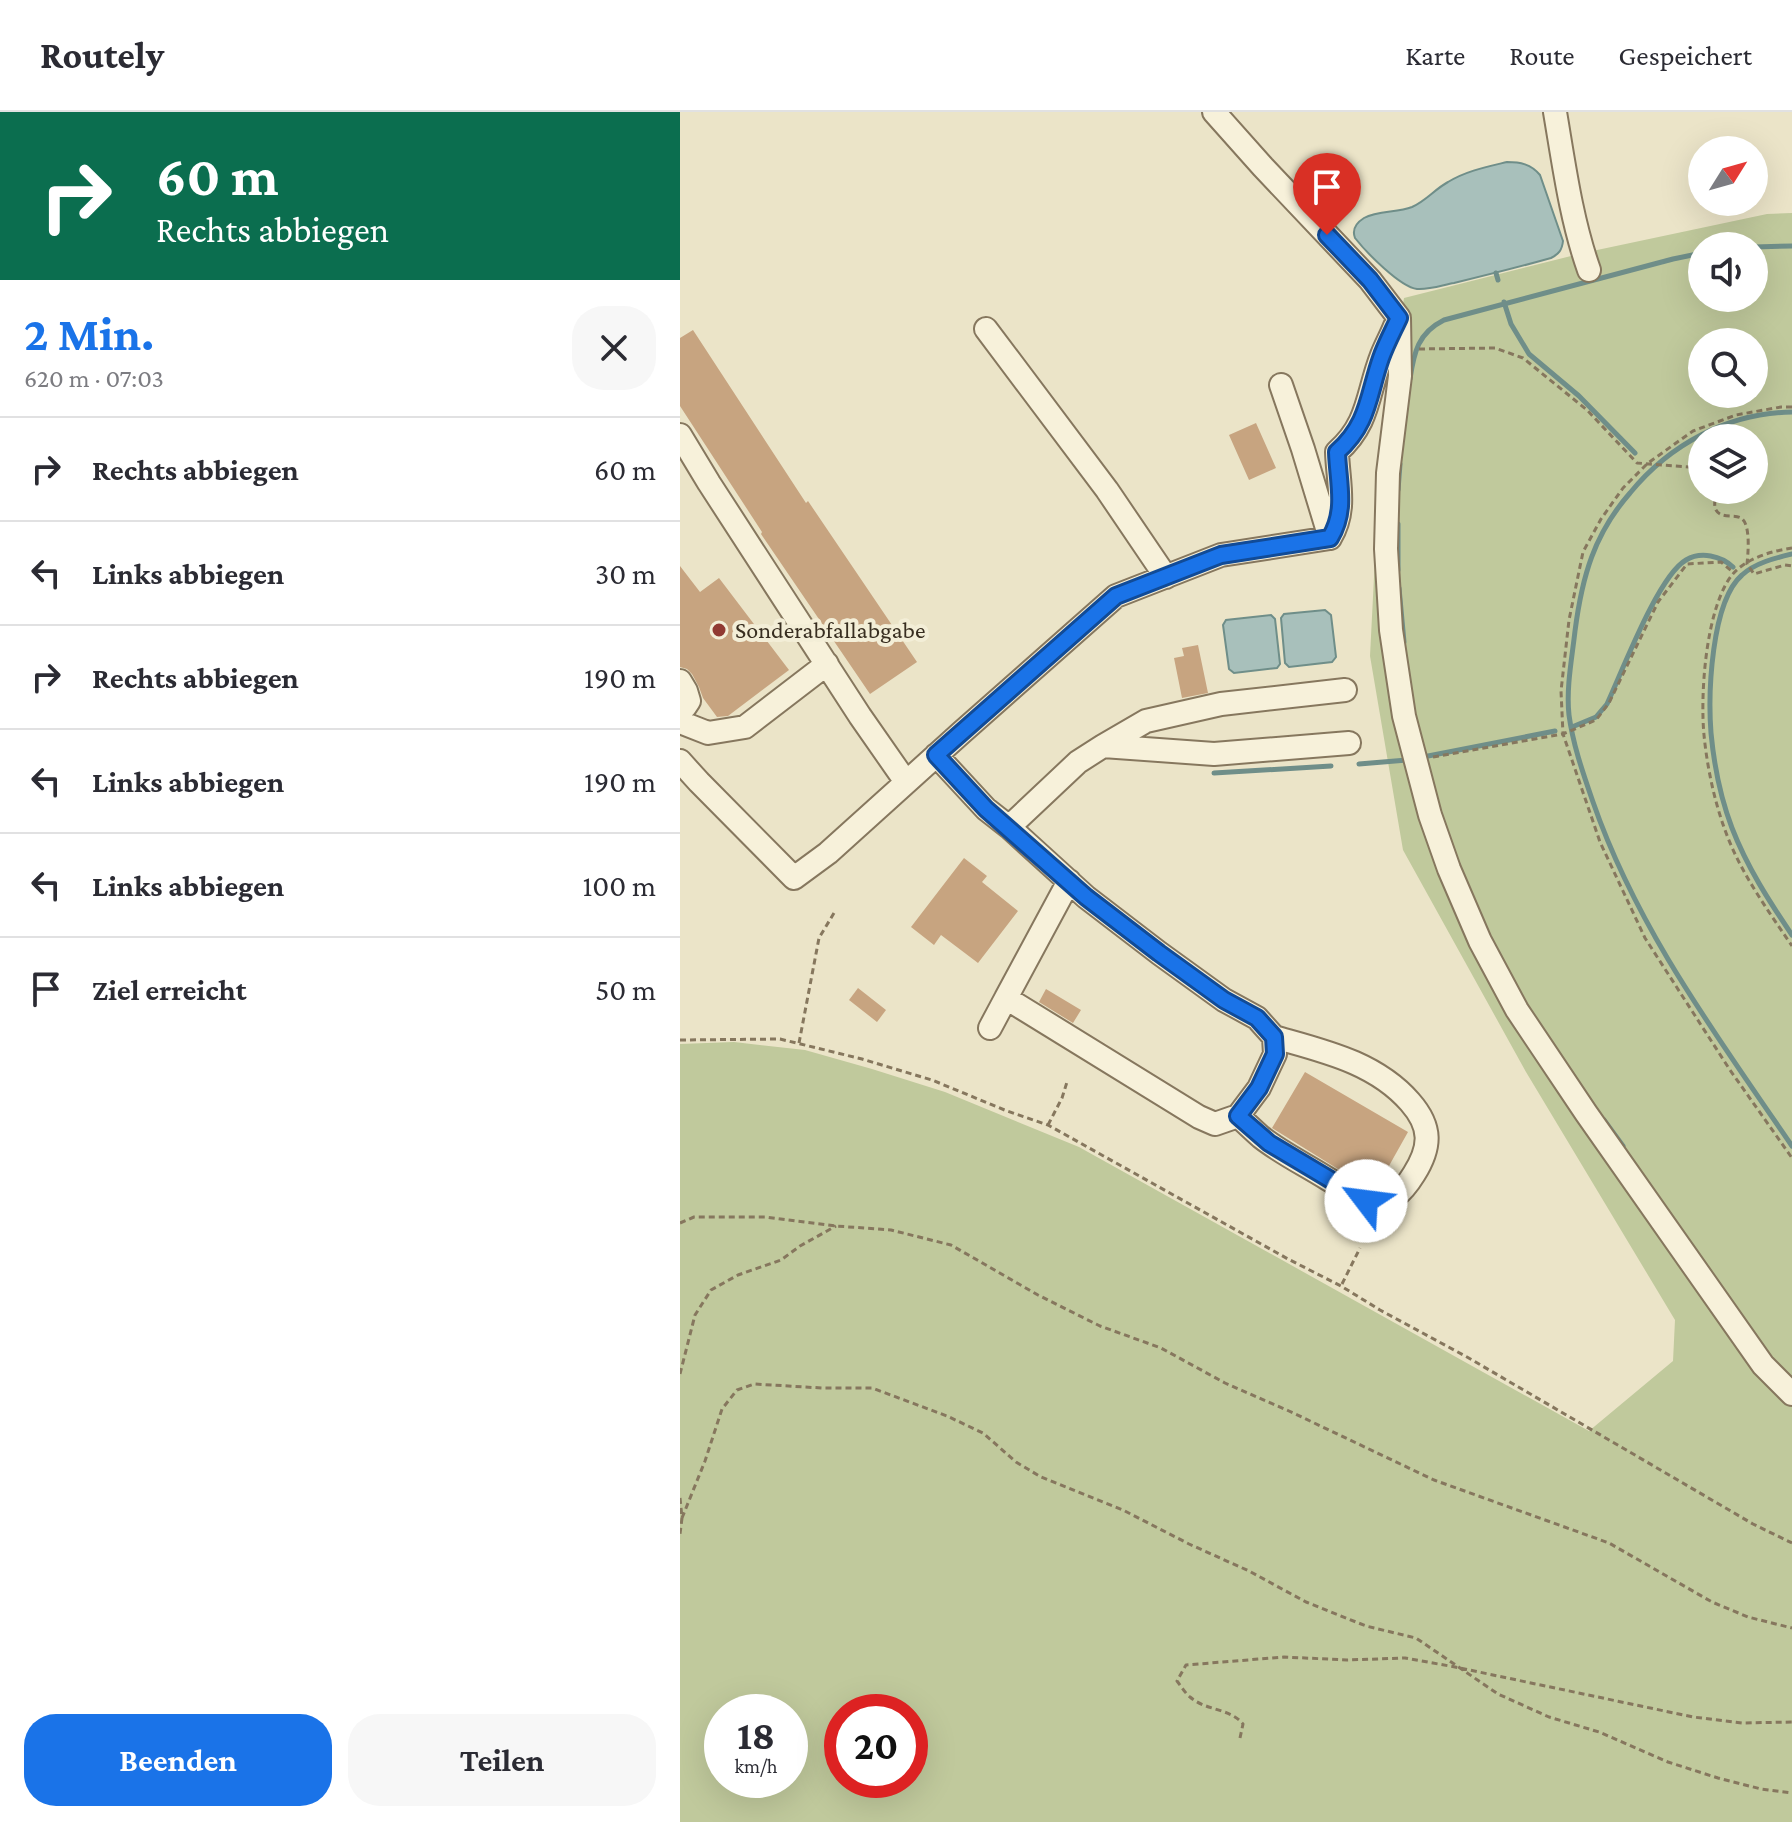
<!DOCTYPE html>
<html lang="de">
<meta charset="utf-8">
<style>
body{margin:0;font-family:"Crimson Pro",serif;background:#f7f7f7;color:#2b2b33;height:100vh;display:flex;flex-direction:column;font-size:30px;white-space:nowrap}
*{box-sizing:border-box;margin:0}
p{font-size:26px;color:#7c7c81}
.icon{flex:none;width:44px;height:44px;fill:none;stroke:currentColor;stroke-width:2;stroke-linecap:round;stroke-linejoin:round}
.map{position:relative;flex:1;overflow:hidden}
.panel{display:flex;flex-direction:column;background:#fff;width:680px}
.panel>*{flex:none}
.guide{background:#0b6e4f;color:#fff;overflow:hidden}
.needle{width:52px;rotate:53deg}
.buttons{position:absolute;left:1008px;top:24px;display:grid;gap:16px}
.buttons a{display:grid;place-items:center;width:80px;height:80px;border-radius:50%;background:#fff;box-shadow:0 8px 32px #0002;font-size:40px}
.speed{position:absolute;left:24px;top:1582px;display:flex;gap:16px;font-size:40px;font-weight:700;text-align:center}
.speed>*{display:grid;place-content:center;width:104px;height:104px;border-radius:50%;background:#fff;box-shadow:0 8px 32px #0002;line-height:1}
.speed small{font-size:20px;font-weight:400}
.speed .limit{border:12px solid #d22;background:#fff;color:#111}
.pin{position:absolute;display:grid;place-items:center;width:68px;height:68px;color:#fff;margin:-82px -34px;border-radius:50% 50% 50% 0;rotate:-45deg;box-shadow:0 0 8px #0007}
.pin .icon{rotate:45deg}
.me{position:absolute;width:88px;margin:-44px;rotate:300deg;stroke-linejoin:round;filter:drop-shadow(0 0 6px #0008)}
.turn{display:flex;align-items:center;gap:28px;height:168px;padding:0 24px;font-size:36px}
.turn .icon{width:104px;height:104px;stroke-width:2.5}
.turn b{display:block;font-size:56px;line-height:68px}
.round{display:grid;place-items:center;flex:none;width:84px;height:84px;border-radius:32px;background:#f7f7f7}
.overview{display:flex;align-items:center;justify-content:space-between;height:136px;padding:0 24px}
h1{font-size:48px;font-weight:700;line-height:60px;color:#1a73e8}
.button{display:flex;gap:16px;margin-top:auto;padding:16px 24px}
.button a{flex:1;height:92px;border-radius:32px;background:#1a73e8;color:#fff;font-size:32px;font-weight:700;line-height:92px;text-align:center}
.button a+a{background:#f7f7f7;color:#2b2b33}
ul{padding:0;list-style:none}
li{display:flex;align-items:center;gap:24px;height:104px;padding:0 24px;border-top:2px solid #e1e1e2}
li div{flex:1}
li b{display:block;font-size:30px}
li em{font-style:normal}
header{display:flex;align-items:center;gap:48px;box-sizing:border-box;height:112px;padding:0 40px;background:#fff;border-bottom:2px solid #e1e1e2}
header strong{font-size:38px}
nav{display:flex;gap:44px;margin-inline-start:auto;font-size:28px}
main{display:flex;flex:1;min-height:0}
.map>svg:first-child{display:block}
.green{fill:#c0c99c;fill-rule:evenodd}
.water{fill:#a8c0bb;stroke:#6f8e89;stroke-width:2}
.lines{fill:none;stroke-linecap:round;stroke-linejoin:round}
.stream{stroke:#6f8e89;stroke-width:5}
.building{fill:#c7a480}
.minor-casing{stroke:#86775e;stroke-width:26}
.path{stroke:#86775e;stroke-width:3;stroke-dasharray:6 4;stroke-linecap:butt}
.minor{stroke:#f7f1da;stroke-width:22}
.route-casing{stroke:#114b97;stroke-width:20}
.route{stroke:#1a73e8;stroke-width:14}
.poi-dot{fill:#913a32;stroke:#f3eed7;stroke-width:3}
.labels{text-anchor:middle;stroke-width:8;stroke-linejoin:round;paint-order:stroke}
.poi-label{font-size:24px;fill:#382e20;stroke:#f3eed7;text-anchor:start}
</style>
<header>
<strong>Routely</strong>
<nav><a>Karte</a><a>Route</a><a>Gespeichert</a></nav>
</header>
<main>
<section class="panel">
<div class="guide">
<div class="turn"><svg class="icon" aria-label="right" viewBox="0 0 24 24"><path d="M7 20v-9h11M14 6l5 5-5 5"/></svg><div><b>60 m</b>Rechts abbiegen</div></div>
</div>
<div class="overview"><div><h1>2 Min.</h1><p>620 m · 07:03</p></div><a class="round"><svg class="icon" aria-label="close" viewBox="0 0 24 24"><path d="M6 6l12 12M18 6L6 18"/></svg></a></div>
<ul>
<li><svg class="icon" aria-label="right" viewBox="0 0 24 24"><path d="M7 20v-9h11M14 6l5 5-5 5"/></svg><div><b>Rechts abbiegen</b></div><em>60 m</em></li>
<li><svg class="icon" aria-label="left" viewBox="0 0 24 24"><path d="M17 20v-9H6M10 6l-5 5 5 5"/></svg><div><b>Links abbiegen</b></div><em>30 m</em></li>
<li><svg class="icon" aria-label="right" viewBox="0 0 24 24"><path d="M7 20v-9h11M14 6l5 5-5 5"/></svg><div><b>Rechts abbiegen</b></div><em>190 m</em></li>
<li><svg class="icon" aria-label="left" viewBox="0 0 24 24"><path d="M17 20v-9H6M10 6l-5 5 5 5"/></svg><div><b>Links abbiegen</b></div><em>190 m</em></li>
<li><svg class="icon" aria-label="left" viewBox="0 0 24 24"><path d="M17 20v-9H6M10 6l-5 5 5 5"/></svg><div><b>Links abbiegen</b></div><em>100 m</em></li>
<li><svg class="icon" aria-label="arrive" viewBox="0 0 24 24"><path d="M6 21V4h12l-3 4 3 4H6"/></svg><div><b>Ziel erreicht</b></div><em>50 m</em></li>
</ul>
<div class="button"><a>Beenden</a><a>Teilen</a></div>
</section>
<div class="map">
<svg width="1112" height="1710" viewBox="0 0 1112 1710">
<rect width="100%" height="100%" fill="#ebe4c8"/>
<path class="green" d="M1112,101V1710H0V932L54,930L125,938L192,957L265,980L399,1035L909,1319L993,1249L995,1208L846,960L723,738L690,544L701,327L724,186L903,141L1087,102ZM1022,134H1074V186H1022ZM1022,230H1074V282H1022ZM1022,326H1074V378H1022ZM42,1600H110V1668H42ZM162,1600H230V1668H162Z"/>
<path class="water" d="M827,50C840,50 851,52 860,63L883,129C882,138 879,142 871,146C839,155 807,163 774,171C763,173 749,178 737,177C720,175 686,140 675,126C672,118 676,111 684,106C698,98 717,101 732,95C746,89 755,77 768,70C786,59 806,55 827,50Z
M645,498L651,503L656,545L652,550L609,555L605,551L601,506L604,502Z
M591,503L595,507L600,552L597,556L554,561L549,557L543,513L546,508Z"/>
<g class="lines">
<path class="stream" d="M1074,135L1112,134
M816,161L818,168
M824,190L831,212L849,242L899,284L955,341
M730,267C734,240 738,221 764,208L993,147L1022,141
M1112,300C1048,301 990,332 950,381C914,422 902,465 895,519C892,546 886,576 889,603C893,633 903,661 913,690C957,817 1037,924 1112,1034
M718,378L720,352
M718,412V458
M1112,442C1095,446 1075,451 1062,463C1031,490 1028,582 1031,621C1034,653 1041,687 1052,716C1067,755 1089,789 1112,823
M719,476L724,530
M892,615L916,605L927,592C942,560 978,464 1006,448C1021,439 1041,444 1053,455
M743,645L875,619
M679,652L727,648
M534,661L651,654
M924,1008L943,1034"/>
</g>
<path class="building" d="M13,218L126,391L128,389L237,550L190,582L81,422L82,420L0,294V226Z
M576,311L596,356L569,368L549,323Z
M0,454L20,480L39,466L109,558L48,604L37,605L23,586L19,575L12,562L7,557L0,555Z
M518,533L528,581L502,586L494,546L504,544L502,536Z
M284,746L307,764L302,770L338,799L298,851L261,823L254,833L231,815Z
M178,876L206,898L197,910L169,888Z
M366,877L401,898L393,911L359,890Z
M625,960L728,1020L696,1077L682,1072L592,1016Z"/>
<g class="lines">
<g class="minor-casing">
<path id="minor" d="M534,0L583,55L690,168L719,206L720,264L708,361L706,437L711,518L724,604L750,703L769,757L800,829L837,898L906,1001L1083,1253L1112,1282
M875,0C884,53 891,107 909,158
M306,217L427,378L486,465
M601,273L623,337L650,426
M0,323L29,371L180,604L226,670
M0,569L6,579L9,589L5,595L0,599
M0,610L28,621L65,615L147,552
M423,634L466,609L541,592L665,578
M256,643L306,697L329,715L398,650L423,634L534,642L669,631
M0,649L19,670L114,766L148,741L281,621L436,484L541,443L650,426C667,398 658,371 657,340C690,311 687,281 702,243C706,233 711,224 715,214
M326,886L389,769
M310,916L326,886L519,1005L535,1012L558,1004L579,976L595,942L594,925L577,906L544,888L479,841L406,785L329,715
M558,1004C566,1011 573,1018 581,1025C601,1041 626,1053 648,1067C660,1074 672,1084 685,1089C687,1090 695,1091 697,1091C714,1091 726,1075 734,1062C751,1035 752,1015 730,990C695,950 643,939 594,925"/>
</g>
<path class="path" d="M739,237L815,236L843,246L907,298L957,351L1022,356
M1112,295H1101L1056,303L1013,319L968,351L943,376L921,407L903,440L889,508L881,579L883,622L920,730L965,826L1050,958L1112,1046
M1037,378C1036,383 1033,393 1036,398C1041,407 1054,402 1061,406C1071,412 1068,442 1067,452L1074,462L1105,453L1112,454
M1112,436C1092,439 1066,446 1052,463C1026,496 1020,581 1024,623C1027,654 1034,688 1045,718C1060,760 1087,797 1112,834
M753,645L883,622L916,608L929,591L978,490L1007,452L1041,450L1054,461
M0,928L100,927L182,947L252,968L327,999L368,1013L608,1147L661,1174L700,1198L787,1245L1073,1412L1112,1431
M119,931L139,826L154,801
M368,1013L382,986L387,970
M0,1111L14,1105H85L156,1114L211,1118L271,1133L358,1183L420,1214L481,1236L545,1271L609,1299L754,1368L929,1431L1032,1490L1068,1505L1112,1516
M662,1172L680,1136
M0,1262L15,1203L31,1178L58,1163L101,1148L120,1134L156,1114
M0,1386L2,1406L0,1422
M2,1406L25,1349L42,1297L57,1278L74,1272L142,1276H192L267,1304L303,1321L336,1350L361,1365L443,1398L509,1432L569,1459L626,1490L686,1514L736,1526L818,1582L869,1605L919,1620L988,1650L1038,1666L1081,1677L1112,1681
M560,1626L563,1612C550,1596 526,1599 510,1585C505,1581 501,1574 497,1569L506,1553L604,1545L667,1548L725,1546L775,1555L1013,1605L1062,1611L1112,1610"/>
<use href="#minor" class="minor"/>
</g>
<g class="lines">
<g class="route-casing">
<path id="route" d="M647,123L690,168L719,206C713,219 706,232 701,246C688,283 689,312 657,340C658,371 667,398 650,426L541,443L436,484L256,643L306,697L406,785L479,841L544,888L577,906L594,925L595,942L579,976L558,1004L589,1031L686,1089"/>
</g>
<use href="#route" class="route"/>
</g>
<circle class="poi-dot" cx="39" cy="518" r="8"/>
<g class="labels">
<g class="poi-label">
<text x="55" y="526">Sonderabfallabgabe</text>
</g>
</g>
</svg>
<div class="buttons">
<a><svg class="needle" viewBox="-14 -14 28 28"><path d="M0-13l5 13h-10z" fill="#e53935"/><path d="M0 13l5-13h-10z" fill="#7c7c81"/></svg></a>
<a><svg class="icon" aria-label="sound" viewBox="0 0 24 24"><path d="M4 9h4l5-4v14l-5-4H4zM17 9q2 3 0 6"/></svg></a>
<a><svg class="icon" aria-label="search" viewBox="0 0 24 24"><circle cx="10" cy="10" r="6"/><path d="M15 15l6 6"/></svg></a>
<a><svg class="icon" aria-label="layers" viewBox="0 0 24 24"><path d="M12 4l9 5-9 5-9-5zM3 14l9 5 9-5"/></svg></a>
</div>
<div class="speed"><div>18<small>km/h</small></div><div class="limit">20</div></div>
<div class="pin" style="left:647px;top:123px;background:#d93025"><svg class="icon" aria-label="arrive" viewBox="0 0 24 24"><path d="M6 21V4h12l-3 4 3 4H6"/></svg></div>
<svg class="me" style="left:686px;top:1089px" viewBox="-20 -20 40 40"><circle r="19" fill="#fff"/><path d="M0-13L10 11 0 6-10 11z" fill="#1a73e8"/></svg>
</div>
</main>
